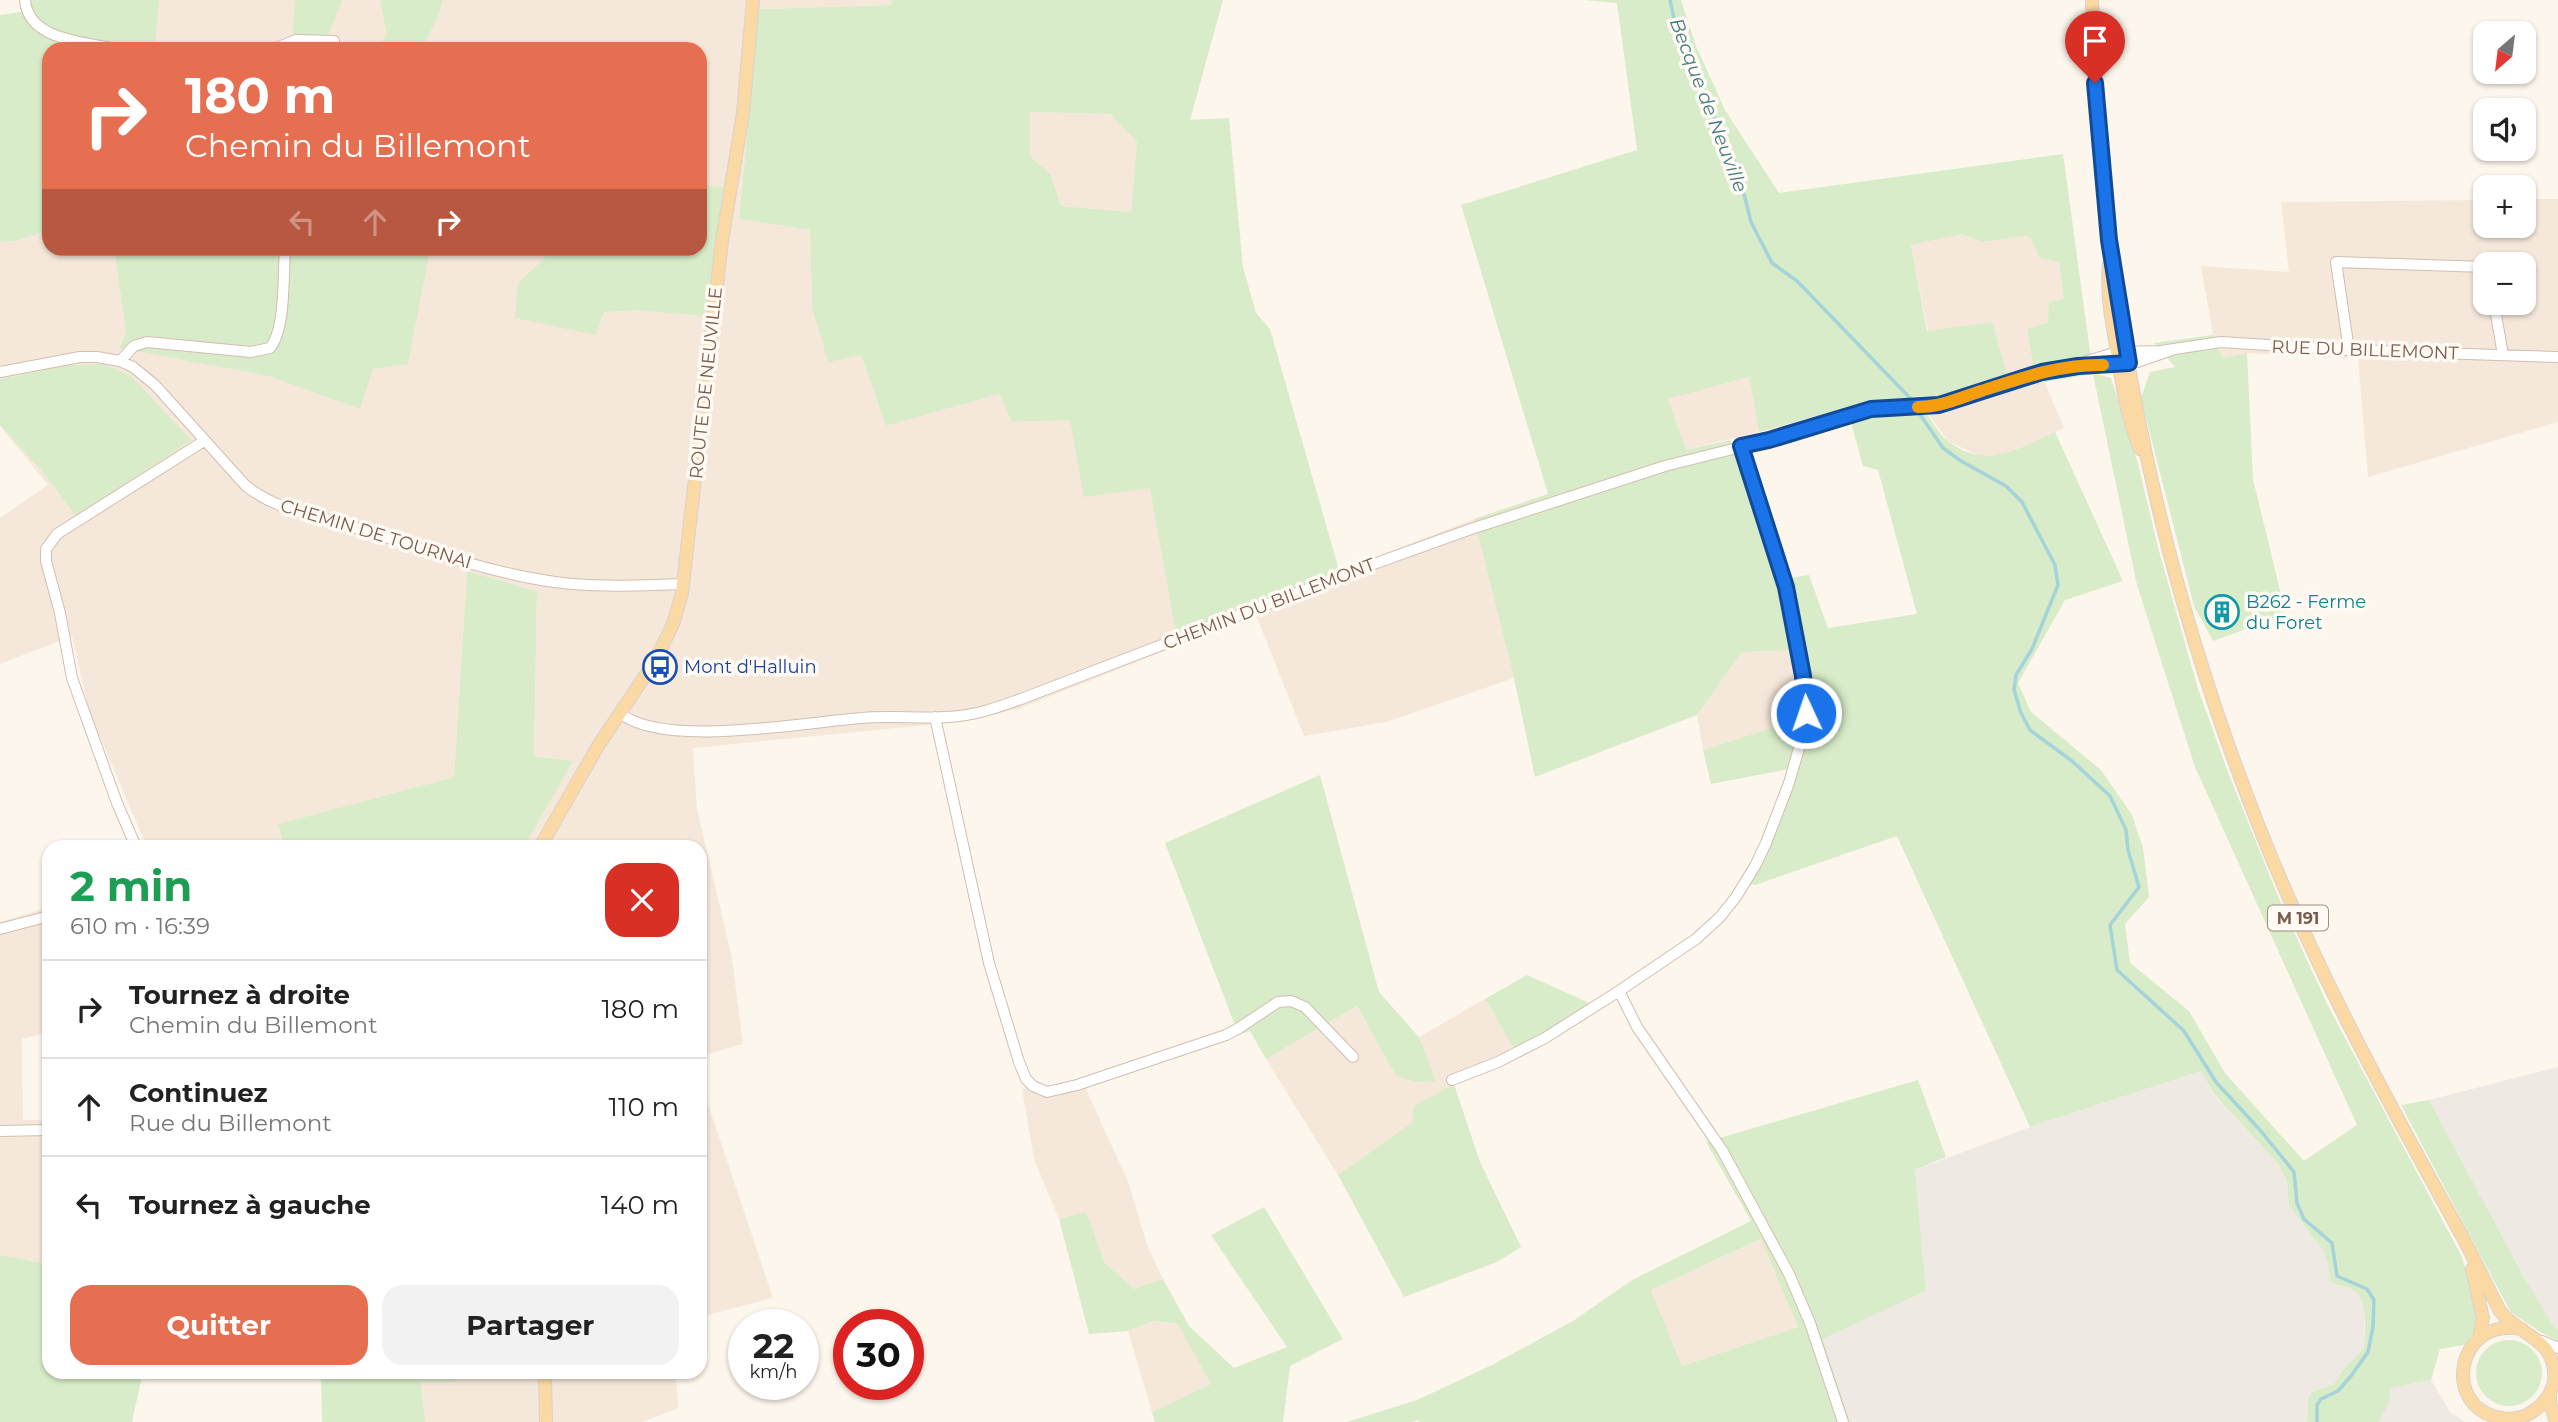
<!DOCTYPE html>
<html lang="fr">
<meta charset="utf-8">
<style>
body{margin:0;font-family:Montserrat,sans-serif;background:#f2f2f2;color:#222;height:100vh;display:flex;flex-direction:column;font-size:26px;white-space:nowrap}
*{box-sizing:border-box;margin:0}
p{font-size:23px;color:#767676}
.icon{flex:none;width:38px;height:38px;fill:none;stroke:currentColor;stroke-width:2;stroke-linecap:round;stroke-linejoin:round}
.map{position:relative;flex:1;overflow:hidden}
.sheet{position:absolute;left:42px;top:840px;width:665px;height:539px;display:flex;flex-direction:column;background:#fff;border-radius:21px;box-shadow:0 2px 5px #0004}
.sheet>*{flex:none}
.guide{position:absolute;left:42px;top:42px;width:665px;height:214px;border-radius:21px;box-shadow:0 2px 5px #0004;background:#e76f51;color:#fff;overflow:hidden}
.needle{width:46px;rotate:208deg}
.buttons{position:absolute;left:2473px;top:21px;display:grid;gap:14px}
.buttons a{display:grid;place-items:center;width:63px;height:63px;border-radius:14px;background:#fff;box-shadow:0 2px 5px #0004;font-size:35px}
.speed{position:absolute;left:728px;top:1309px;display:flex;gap:14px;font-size:35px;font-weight:700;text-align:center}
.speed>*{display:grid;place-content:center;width:91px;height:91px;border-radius:50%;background:#fff;box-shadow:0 2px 5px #0004;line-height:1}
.speed small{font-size:18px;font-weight:400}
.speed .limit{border:10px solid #d22;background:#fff;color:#111}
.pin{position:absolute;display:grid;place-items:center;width:60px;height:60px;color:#fff;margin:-72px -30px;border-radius:50% 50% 50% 0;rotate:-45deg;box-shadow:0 0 7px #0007}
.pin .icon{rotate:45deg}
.me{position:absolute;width:77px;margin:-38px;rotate:357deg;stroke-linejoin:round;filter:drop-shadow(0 0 5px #0008)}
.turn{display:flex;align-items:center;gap:24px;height:147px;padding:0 28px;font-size:32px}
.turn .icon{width:91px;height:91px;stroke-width:2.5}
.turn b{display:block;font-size:49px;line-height:60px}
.lanes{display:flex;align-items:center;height:66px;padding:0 28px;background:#0003;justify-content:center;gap:35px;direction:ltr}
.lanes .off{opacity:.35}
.round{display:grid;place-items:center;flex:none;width:74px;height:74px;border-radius:21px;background:#f2f2f2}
.head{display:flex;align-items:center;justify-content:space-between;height:119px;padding:0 28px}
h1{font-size:42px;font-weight:700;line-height:52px;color:#1e9e55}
.cta{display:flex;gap:14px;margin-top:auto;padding:14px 28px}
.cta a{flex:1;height:80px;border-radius:21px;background:#e76f51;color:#fff;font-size:28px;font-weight:700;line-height:80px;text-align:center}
.cta a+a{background:#f2f2f2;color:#222}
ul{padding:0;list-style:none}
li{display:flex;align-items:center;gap:21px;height:98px;padding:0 28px;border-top:2px solid #e0e0e0}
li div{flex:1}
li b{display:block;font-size:26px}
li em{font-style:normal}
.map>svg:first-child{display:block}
.residential{fill:#f5e8da;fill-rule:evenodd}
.industrial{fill:#efe9e4}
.green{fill:#d8ecc9;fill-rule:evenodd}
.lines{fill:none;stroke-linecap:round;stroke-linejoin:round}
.stream{stroke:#a5d3da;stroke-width:3.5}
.minor-casing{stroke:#d1beb0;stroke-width:12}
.major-casing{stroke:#dad1cd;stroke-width:14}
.minor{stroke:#fff;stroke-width:10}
.major{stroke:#fbd9a5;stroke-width:12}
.route-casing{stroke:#114b97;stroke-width:18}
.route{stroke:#1a73e8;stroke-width:12}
.slow{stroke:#f59e0b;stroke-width:12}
.labels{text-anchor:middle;stroke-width:7;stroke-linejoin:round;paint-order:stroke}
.shield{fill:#fffaf3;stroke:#a28b7f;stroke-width:2}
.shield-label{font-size:16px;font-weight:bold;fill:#7a5c4d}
.street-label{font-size:18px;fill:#7a5c4d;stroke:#fffaf3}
.culture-label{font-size:18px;fill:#0d838f;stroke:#fffaf3;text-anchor:start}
.transit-label{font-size:18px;fill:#164399;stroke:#fffaf3;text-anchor:start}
.water-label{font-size:19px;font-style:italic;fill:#437c86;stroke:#fffaf3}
</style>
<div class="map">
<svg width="2558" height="1422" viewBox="0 0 2558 1422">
<rect width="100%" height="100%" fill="#fdf6ec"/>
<path class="residential" d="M159,0H893V5L759,9L739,219L810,230L812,308L828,361L861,355L886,426L999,394L1012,422L1070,419L1150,487L1177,634L1474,519L1514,678L1386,722L1304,736L1256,615L1018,709L947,723L693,748L697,809L732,958L743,1044L700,1056V847H524L572,761L534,756L537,591L467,571L454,777L278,824L284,847H226L225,843L209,847H147L89,711L72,636L0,664V518L48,485L0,426V242L16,241L49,230V248L114,249L126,333L119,347L294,249L700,248V49H155Z
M1030,112L1110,114L1137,142L1131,212L1061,206L1051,175L1030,156Z
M2524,199H2558V422L2368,477L2358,359L2247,353L2223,358L2213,335L2201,266L2289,272L2281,202L2485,200V226H2524ZM2485,264H2524V303H2485Z
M1963,234L1981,242L2026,236L2031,238L2039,258L2059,261L2064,299L2049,323L2027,329L2033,365L2037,364L2064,428L2007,455L1979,456L1948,441L1915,396L1941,398L1911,245Z
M1749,377L1759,432L1686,450L1667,399Z
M1804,650L1814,715L1703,750L1697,715L1742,652Z
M49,907V1032L22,1039L23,1120H49V1264L0,1255V922Z
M1485,999L1518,1055L1454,1084L1413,1123L1338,1175L1266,1059L1357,1006L1396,1076L1436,1081L1419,1037Z
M1081,1078L1129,1184L1147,1245L1163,1279L1134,1289L1105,1263L1086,1212L1059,1219L1034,1159L1022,1089L1041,1085L1054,1087Z
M700,1080L773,1298L700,1317Z
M1762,1239L1798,1327L1682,1366L1651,1290Z
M1154,1321L1178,1324L1212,1384L1152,1412L1128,1331Z
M456,1372H675L679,1408L642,1422H425L421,1382H455Z"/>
<path class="industrial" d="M2558,1067V1329L2555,1328L2525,1279L2429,1100Z
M2201,1071L2213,1094L2278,1164L2287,1181L2289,1206L2323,1250L2328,1264L2330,1281L2335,1285L2353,1289L2364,1302V1348L2343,1369L2334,1384L2312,1392L2308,1397L2307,1422H1850L1823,1339L1926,1291L1915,1170L2030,1127Z
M2431,1380L2450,1412L2465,1422H2379L2390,1401V1388Z"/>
<path class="green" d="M22,0H159L155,49H49V230L16,241L0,242V15L21,12Z
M295,0H342L323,49H292Z
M380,0H443L438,16L422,49H378L387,34Z
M893,0H1223L1190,120L1229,118L1243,267L1256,313L1270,329L1339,570L1176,634L1150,488L1084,497L1070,420L1012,422L999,394L886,426L861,355L828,362L812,308L810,230L739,219L759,9L892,5ZM1030,112L1110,114L1137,142L1131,212L1061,206L1051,175L1030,156Z
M1585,0H1681L1696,46L1725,110L1779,193L2063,154L2093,373L2111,378L2137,460L2159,551L2198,689L2229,775L2280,901L2328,1006L2462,1257L2479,1316L2475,1332L2464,1345L2440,1349L2431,1380L2390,1388V1401L2379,1422H2307L2308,1397L2312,1392L2334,1384L2343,1369L2364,1348C2364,1331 2370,1298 2351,1289C2344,1285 2337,1287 2330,1281L2328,1264L2323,1250L2289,1206L2287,1181L2278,1164L2213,1093L2201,1071L2030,1127L1897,836L1755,885L1741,881L1752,864L1789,769L1711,784L1703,750L1813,715L1804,650L1742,652L1697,715L1535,777L1514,678L1474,519L1548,494L1461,205L1637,150L1617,3ZM1963,234L1981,242L2026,236L2031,238L2039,258L2059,262L2064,299L2049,302L2048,323L2027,329L2033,365H2037L2045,382L2093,374L2137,585L2195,767L2357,1125L2304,1161L2225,1073L2189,1011L2130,963L2125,924L2149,897L2143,848L2132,815L2101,770L2031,712L2018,683L2065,600L2123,581L2055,432C2018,449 1987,470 1949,442C1939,435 1932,421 1925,411L1875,412L1851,422L1863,466L1878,470L1917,614L1828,628L1809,575L1776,580L1771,557L1738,454L1730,440L1686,450L1668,399L1749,377L1759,432L1869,401L1907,402L1916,396L1941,398L2007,374L1992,322L1927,331L1911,245Z
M700,185L723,187L706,316L636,310L604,312L596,335L515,318L518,283L545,258L541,249L700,248Z
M114,249H430L408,364L373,369L360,409L269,376L119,348L126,333Z
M2213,335L2223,358L2247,353L2253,479L2286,615L2213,641L2194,606L2141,398L2150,372L2175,367L2154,343Z
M104,364L131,376L191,440L76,517L48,478L0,425V379L71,365Z
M467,571L537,591L534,756L573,761L524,847H284L278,824L454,777Z
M1320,775L1379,992L1419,1037L1436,1081L1417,1082L1396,1076L1357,1006L1266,1059L1250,1031L1087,1088L1081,1078L1236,1028L1165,843Z
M1527,975L1587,1002L1594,1012L1518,1055L1485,999Z
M1918,1080L1946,1157L1915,1170L1926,1291L1823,1339L1850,1422H1419L1418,1420L1412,1422H1347L1417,1400L1492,1365L1573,1321L1632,1280L1751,1221L1706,1142ZM1761,1239L1798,1327L1682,1366L1651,1290Z
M1454,1084L1480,1162L1521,1247L1497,1262L1404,1297L1338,1175L1412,1123L1414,1106Z
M2429,1100L2525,1279L2555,1328L2558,1329V1341L2540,1332L2511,1312L2495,1283L2401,1105Z
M1264,1207L1343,1339L1290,1366L1283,1422H1155L1152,1412L1211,1384L1178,1324L1154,1321L1128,1331L1089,1334L1059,1219L1086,1212L1105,1263L1134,1289L1163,1279L1189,1326L1234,1368L1287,1347L1211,1235Z
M0,1255L49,1264V1372H143L132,1422H0Z
M2476 1373a33 33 0 1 1 66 0a33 33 0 1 1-66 0Z
M321,1372H456V1382H421L425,1422H322Z"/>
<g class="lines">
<path class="stream" d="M1670,0L1675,23L1693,73L1737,166L1751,222L1772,263L1797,281L1910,398
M1919,413L1943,448L1961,461L2006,486L2022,502L2055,565L2058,585L2032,649L2016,675L2014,690L2021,713L2030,730L2072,761L2110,796L2126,830L2128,850L2139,887L2110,925L2117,970L2184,1031L2216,1082L2260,1130L2294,1172L2297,1203L2304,1219L2332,1243L2337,1276L2367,1289L2374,1300L2373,1327L2368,1352L2351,1376L2338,1391L2321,1399L2317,1405V1422"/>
<g class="minor-casing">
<path id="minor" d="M25,0C28,41 86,42 117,49
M274,49L296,40L334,41
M2494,303L2503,355
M2349,350L2336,262L2485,267
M120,361L134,346L147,342L251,352L270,348C286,329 283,274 285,248
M2087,361L2117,352L2161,351L2221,342L2349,350L2558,357
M0,372L80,357H97L120,361L133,367L155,385L246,486C279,512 320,516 360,529C424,549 489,573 555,582C597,588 642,585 684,584
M1741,446L1786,587L1803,676L1806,713L1803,734L1789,783L1766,843L1755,866L1736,897L1720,917L1696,939L1619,991L1637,1027L1722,1150L1789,1274L1810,1323L1843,1422
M620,713C663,749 806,722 862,718C894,715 927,720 959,716C980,714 1001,706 1021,699L1357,570L1471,529L1665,466L1769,440L1871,409L1939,405L2042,372L2078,366L2137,362L2172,350
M935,717L989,963L1019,1062L1026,1079L1033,1086L1047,1092L1077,1085L1226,1035L1239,1028L1278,1002L1291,1001L1305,1007L1353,1057
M136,847L117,803L72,678L60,613L46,561V549L57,534L204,441
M0,929L49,916
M1452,1080L1498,1062L1545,1038L1619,991
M0,1131L49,1130
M2542,1341L2558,1348"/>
</g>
<g class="major-casing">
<path id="major" d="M2092,0C2100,282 2154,561 2258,824C2314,967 2388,1102 2462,1236C2475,1261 2487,1286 2500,1311C2520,1337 2558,1338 2554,1382C2551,1395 2543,1405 2532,1412C2523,1418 2512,1420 2502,1418C2440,1409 2456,1316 2522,1329
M2109,265C2106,295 2112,322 2117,352C2122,385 2127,418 2140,449
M540,847L598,746L655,661L673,624L682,593L722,241L743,113L753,0
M2472,1269L2483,1318L2479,1338
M545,1372L546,1422
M2550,1393V1403L2556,1422"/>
</g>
<use href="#minor" class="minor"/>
<use href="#major" class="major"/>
</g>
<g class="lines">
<g class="route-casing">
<path id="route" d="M1806,713L1803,676L1786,587L1741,446L1769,440L1871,409L1939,405L2042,372L2078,366L2129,363L2109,240L2095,83"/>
</g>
<use href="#route" class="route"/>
<path class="slow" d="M1918,407C1940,407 1960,398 1981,391C2021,378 2061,364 2103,365"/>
</g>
<defs>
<g id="building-ring" transform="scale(1.75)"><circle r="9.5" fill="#fffaf3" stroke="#0f9aa8" stroke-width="1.5"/><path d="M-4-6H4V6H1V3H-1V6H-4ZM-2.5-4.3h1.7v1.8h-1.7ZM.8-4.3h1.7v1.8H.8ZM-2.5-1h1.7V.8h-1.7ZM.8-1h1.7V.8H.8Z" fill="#0f9aa8"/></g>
<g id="bus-ring" transform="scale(1.75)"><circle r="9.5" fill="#fffaf3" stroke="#1a4fb4" stroke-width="1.5"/><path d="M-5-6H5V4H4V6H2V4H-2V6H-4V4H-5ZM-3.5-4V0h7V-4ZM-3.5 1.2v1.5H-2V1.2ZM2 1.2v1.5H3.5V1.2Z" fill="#1a4fb4"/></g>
</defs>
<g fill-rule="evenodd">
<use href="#building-ring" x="2222" y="612"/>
<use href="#bus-ring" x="660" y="667"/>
</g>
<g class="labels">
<rect class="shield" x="2268" y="905.5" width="60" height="25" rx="5"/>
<g class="shield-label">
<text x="2298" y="924">M 191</text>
</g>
<g class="street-label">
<text transform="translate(2365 350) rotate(2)" y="6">RUE DU BILLEMONT</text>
<text transform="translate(706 383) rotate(-84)" y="6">ROUTE DE NEUVILLE</text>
<text transform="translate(376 534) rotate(17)" y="6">CHEMIN DE TOURNAI</text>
<text transform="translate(1269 604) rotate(-21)" y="6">CHEMIN DU BILLEMONT</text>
</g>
<g class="culture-label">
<text x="2246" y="608">B262 - Ferme<tspan x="2246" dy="21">du Foret</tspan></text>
</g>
<g class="transit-label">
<text x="684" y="673">Mont d'Halluin</text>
</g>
<g class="water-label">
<text transform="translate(1709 105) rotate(69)" y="7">Becque de Neuville</text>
</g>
</g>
</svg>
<div class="buttons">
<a><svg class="needle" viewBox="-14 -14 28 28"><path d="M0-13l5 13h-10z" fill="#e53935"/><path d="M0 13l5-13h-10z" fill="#767676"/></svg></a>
<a><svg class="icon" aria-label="sound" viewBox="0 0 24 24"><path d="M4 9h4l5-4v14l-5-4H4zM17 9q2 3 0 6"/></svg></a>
<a>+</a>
<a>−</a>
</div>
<div class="speed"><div>22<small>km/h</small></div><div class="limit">30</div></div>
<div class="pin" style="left:2095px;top:83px;background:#d93025"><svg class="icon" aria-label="arrive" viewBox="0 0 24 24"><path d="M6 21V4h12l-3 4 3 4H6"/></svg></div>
<svg class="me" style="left:1806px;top:713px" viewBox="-20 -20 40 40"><circle r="17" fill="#1a73e8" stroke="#fff" stroke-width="3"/><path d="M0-11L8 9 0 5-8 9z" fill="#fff"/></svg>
<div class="guide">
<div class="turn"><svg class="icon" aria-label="right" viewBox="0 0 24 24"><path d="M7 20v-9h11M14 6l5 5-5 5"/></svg><div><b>180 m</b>Chemin du Billemont</div></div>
<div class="lanes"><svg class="icon off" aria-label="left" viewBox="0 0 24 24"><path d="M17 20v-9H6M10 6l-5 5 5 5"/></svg><svg class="icon off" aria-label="ahead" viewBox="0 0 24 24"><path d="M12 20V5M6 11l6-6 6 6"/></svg><svg class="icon" aria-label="right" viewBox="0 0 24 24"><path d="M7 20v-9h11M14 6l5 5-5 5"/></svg></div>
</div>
<section class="sheet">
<div class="head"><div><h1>2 min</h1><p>610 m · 16:39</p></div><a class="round" style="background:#d93025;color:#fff"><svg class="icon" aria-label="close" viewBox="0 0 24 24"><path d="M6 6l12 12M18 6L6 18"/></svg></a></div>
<ul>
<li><svg class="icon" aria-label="right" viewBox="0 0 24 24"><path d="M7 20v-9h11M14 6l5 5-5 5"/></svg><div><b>Tournez à droite</b><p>Chemin du Billemont</p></div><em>180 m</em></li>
<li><svg class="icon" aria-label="ahead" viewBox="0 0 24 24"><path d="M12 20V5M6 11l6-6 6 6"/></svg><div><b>Continuez</b><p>Rue du Billemont</p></div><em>110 m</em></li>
<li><svg class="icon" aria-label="left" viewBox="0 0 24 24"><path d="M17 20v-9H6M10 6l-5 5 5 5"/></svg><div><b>Tournez à gauche</b></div><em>140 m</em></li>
</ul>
<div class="cta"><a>Quitter</a><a>Partager</a></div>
</section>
</div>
